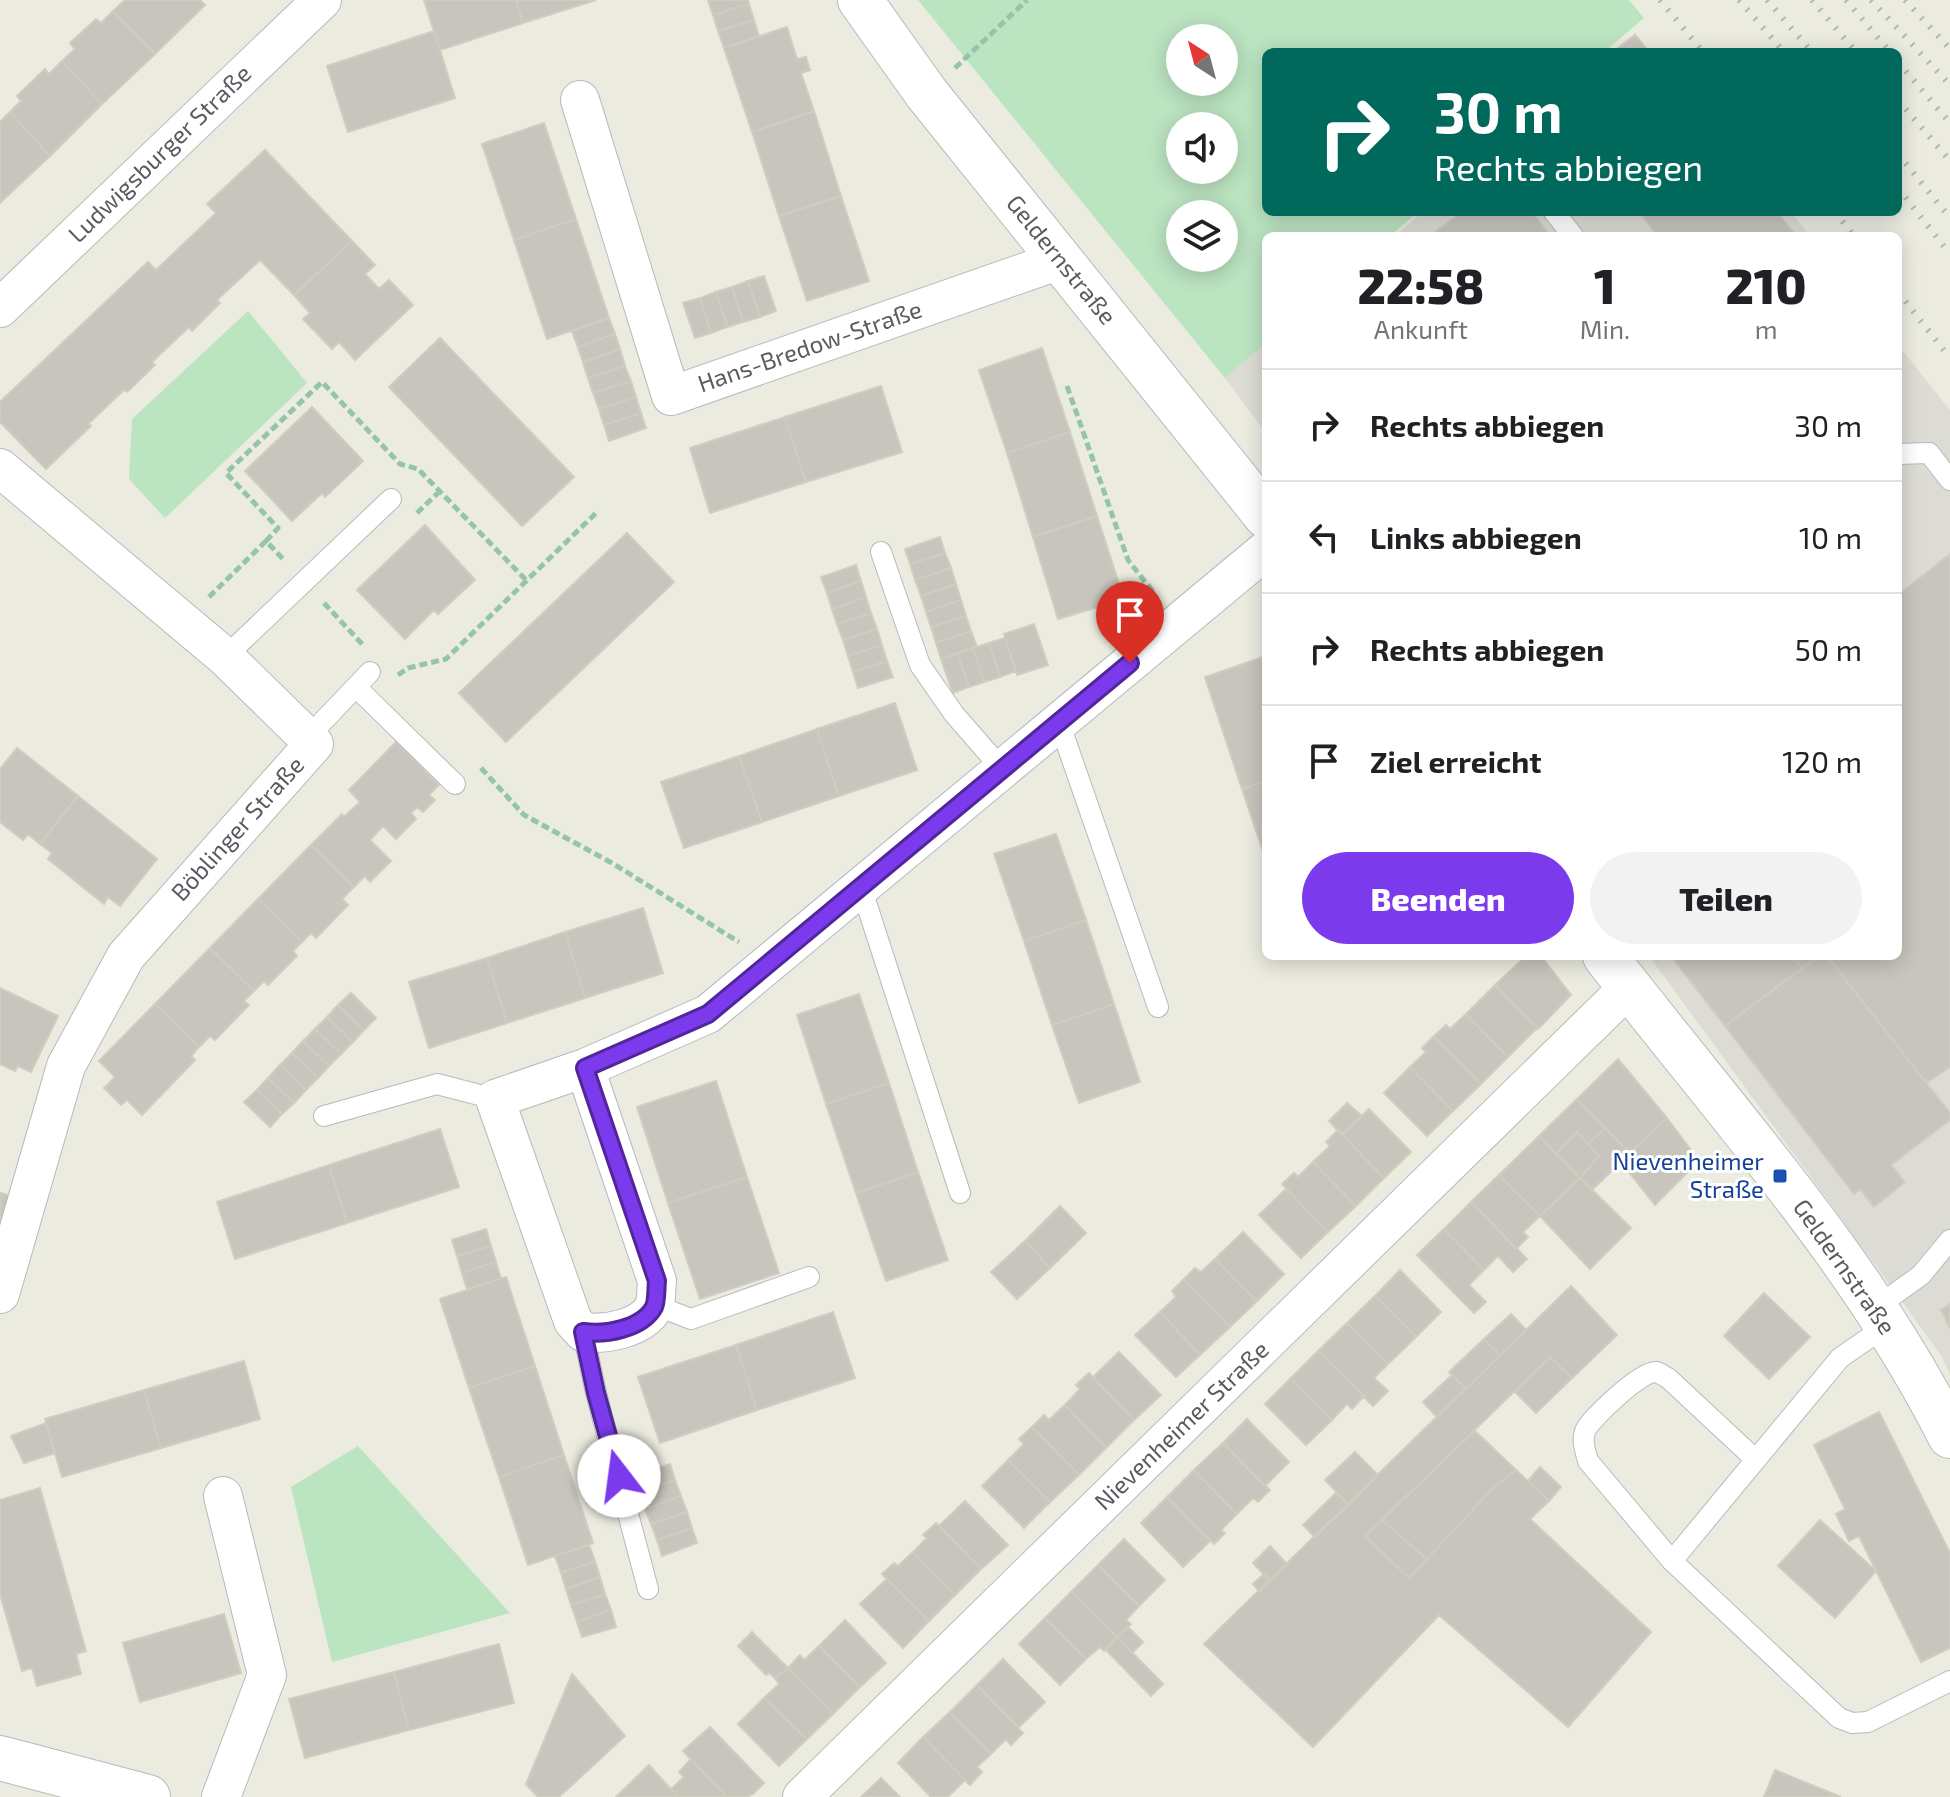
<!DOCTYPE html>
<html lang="de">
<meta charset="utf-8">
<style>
body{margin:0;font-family:"Exo 2",sans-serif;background:#f2f2f2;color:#202124;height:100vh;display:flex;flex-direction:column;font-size:30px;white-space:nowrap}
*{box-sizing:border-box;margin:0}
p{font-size:26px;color:#757577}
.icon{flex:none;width:44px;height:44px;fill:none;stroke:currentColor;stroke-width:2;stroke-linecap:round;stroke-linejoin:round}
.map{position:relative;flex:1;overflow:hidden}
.panel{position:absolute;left:1262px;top:232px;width:640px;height:728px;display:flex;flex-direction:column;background:#fff;border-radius:12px;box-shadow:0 4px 20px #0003}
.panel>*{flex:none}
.top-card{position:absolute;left:1262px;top:48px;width:640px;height:168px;border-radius:12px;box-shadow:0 4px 20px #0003;background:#00695c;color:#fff;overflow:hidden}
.needle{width:52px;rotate:324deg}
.controls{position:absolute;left:1166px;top:24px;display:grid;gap:16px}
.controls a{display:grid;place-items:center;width:72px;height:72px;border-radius:50%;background:#fff;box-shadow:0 4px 20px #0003;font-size:40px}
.pin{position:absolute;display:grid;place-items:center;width:68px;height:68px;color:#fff;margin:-82px -34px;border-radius:50% 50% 50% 0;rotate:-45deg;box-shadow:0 0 8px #0007}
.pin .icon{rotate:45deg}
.me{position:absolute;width:88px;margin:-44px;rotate:345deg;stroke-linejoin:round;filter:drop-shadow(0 0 6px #0008)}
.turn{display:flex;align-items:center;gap:28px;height:168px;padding:0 40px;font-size:36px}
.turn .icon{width:104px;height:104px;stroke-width:2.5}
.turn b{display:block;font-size:56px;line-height:68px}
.eta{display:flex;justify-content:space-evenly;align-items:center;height:136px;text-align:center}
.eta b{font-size:48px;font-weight:800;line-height:56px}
.action{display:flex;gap:16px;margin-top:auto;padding:16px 40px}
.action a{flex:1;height:92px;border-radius:48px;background:#7c3aed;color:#fff;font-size:32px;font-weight:800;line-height:92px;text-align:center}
.action a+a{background:#f2f2f2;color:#202124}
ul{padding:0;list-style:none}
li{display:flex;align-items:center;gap:24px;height:112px;padding:0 40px;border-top:2px solid #e0e0e0}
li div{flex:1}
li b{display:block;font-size:30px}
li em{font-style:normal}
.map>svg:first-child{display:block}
.industrial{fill:#dddcd4}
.green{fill:#bbe4c1;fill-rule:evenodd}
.building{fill:#c7c5bd;stroke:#d0cdbe;stroke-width:2}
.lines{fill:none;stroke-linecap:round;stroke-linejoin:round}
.service-casing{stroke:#b8b9bf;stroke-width:22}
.minor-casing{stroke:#b8b9bf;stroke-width:40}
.tertiary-casing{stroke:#b8b9bf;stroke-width:46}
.path{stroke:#94c5a9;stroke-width:5;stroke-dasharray:8 4;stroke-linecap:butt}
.service{stroke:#fff;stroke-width:20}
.minor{stroke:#fff;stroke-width:38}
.tertiary{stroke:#fff;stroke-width:44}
.rail{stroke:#b3b4b4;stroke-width:6;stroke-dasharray:2 10;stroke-linecap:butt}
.route-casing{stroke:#51269a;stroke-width:20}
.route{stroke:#7c3aed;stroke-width:14}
.transit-dot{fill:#1a4fb4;stroke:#fff;stroke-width:3}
.labels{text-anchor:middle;stroke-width:6;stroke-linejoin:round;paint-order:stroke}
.street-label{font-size:24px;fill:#595b61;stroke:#fff}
.transit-label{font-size:24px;fill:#164399;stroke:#fff;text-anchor:end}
</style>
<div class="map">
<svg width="1950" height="1797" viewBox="0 0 1950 1797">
<rect width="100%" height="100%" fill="#ecebe0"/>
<path class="industrial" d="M1423,212H1791L1810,236H1394Z
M1266,343V433L1225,378Z
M1898,345L1950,410V1374L1941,1355L1649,956H1898Z"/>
<path class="green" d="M918,0H1629L1644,18L1604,52H1266V212H1418L1390,236H1266V343L1225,378ZM1180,38H1224V82H1180ZM1224,126V170H1180V126ZM1180,214H1224V258H1180Z
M248,311L307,383L165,518L129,479L132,419Z
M358,1446L510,1613L332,1662L291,1487Z"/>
<path class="building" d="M125,0H200L205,5L155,54L113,11Z
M424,0H516L523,23L440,50Z
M516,0H596L523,23Z
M708,0H748L749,4L713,15Z
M749,4L754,20L718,31L713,15Z
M113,11L155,54L102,104L62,61L75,49L70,43L96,19L101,23Z
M754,20L759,36L724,48L718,31Z
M787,27L797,59L806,57L810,70L801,73L814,111L752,132L724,48Z
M434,31L455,98L348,132L327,66Z
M1635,35L1649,52H1613Z
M62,61L102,104L50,156L10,112L21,101L17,96L45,69L49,74Z
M814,111L841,196L779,216L752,132Z
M10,112L50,156L0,203V122Z
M544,123L576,219L514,240L482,144Z
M265,150L352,241L294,295L260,260L217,300L220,303L192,331L189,327L152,362L155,365L127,392L124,390L88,424L91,426L46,469L0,422V402L148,262L156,270L216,213L207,204Z
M841,196L869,281L807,301L779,216Z
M1462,212H1532L1550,236H1430Z
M1639,212H1777L1796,236H1658Z
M576,219L609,318L547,339L514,240Z
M352,241L375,265L365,274L379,289L389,280L413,305L355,360L339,342L332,349L303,319L310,313L294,295Z
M764,276L776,311L760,317L748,281Z
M748,281L760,317L743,322L732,287Z
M732,287L743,322L727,327L716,292Z
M716,292L727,327L711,333L700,298Z
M700,298L711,333L695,338L683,303Z
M609,318L615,334L578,347L572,331Z
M615,334L620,349L583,362L578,347Z
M440,338L574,477L522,526L389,387Z
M1042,348L1070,432L1007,453L979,370Z
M620,349L625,366L588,378L583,362Z
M625,366L631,381L593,393L588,378Z
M631,381L636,397L599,409L593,393Z
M881,386L902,452L806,482L785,417Z
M636,397L641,413L604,425L599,409Z
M312,407L363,461L325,497L322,493L292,521L245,471Z
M641,413L646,428L609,441L604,425Z
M785,417L806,482L710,513L690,448Z
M1070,432L1097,516L1033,537L1007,453Z
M1097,516L1124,599L1058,619L1033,537Z
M425,525L475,580L438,614L434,610L405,639L357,590Z
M627,533L674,582L506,742L459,693Z
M940,537L945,553L910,564L905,549Z
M945,553L951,568L915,580L910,564Z
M1950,554V1067L1926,1083L1827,956H1898V595Z
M856,565L861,581L827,593L821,577Z
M951,568L956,584L921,596L915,580Z
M861,581L866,597L832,609L827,593Z
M956,584L961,600L926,612L921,596Z
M866,597L871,613L837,624L832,609Z
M961,600L966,616L931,627L926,612Z
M871,613L877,629L843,640L837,624Z
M966,616L971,631L936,643L931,627Z
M1034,624L1048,665L1017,675L1004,634Z
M877,629L882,645L848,656L843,640Z
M971,631L977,647L941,659L936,643Z
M1005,638L1016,671L1000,677L989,643Z
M989,643L1000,677L984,682L973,648Z
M882,645L887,661L853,672L848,656Z
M973,648L984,682L969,687L957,653Z
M957,653L969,687L953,693L941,659Z
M1266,656V781L1242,789L1205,677Z
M887,661L893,677L858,688L853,672Z
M895,703L917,770L839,796L817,729Z
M817,729L839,796L762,822L739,756Z
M396,742L439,785L429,795L435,800L423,812L417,807L411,813L416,819L396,839L383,826L370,840L391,861L370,882L365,876L354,887L311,845L342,814L344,817L360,802L349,790Z
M17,748L78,796L40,844L28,834L23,840L0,822V769Z
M739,756L762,822L684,848L661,782Z
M1266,781V860L1242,789Z
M78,796L157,859L120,906L108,897L104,904L48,859L52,853L40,844Z
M1056,834L1086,920L1024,941L994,854Z
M311,845L354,887L342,899L348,905L316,938L311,933L302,942L258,899Z
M258,899L302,942L293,951L297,956L268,985L264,981L254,991L210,948Z
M643,908L663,973L585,998L565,932Z
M1086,920L1114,1004L1052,1025L1024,941Z
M565,932L585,998L507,1023L487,958Z
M210,948L254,991L244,1001L249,1005L215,1040L210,1036L199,1047L155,1004Z
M1526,956H1541L1571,995L1538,1029L1495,985Z
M1671,956H1793L1802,968L1725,1026Z
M1793,956H1819L1802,968Z
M1819,956H1827L1950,1113V1120L1891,1165L1905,1182L1874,1207L1860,1189L1854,1194L1725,1026Z
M487,958L507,1023L429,1048L409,982Z
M1495,985L1537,1028L1508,1057L1466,1014Z
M0,988L58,1016L31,1072L18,1066L15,1071L0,1064Z
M351,993L376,1018L364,1030L338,1005Z
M859,994L889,1083L826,1104L797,1015Z
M155,1004L199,1047L191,1056L195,1060L142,1115L127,1100L121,1105L104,1088L115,1077L99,1061Z
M1114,1004L1140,1082L1079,1103L1052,1025Z
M338,1005L364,1030L353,1042L327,1017Z
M1466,1014L1508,1057L1481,1084L1434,1036L1446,1025L1450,1029Z
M327,1017L353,1042L341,1054L315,1029Z
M315,1029L341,1054L329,1066L303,1041Z
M1434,1036L1481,1084L1453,1111L1410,1067L1426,1052L1422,1048Z
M303,1041L329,1066L318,1078L292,1053Z
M292,1053L318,1078L306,1090L280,1065Z
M1618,1059L1667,1118L1630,1153L1577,1099Z
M280,1065L306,1090L294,1103L268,1078Z
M1410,1067L1453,1111L1427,1136L1384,1093Z
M268,1078L294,1103L282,1114L257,1090Z
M716,1081L747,1177L668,1203L637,1107Z
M889,1083L918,1172L856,1193L826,1104Z
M257,1090L282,1114L270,1127L244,1102Z
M1577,1099L1605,1128L1588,1144L1577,1132L1556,1154L1539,1136Z
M1347,1103L1362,1116L1342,1135L1329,1121Z
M1369,1109L1411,1152L1384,1178L1342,1135Z
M1667,1118L1699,1161L1655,1205L1621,1162Z
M1605,1128L1630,1153L1592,1190L1580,1178L1599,1156L1588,1144Z
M440,1129L459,1187L347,1223L329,1165Z
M1338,1130L1384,1178L1356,1206L1313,1162L1330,1146L1326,1142Z
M1577,1132L1599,1156L1580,1178L1556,1154Z
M1539,1136L1580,1178L1540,1216L1499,1175Z
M1313,1162L1356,1206L1328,1232L1282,1184L1294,1173L1298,1177Z
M329,1165L347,1223L235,1259L217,1202Z
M918,1172L948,1260L886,1281L856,1193Z
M1499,1175L1540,1216L1523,1232L1528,1237L1516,1249L1471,1202Z
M747,1177L779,1273L700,1299L668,1203Z
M1580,1178L1631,1228L1590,1269L1540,1216Z
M1286,1189L1328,1232L1301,1258L1259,1215Z
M0,1193L20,1198L0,1255Z
M1471,1202L1527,1259L1513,1272L1498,1256L1484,1270L1444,1229Z
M1060,1206L1086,1233L1050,1268L1025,1241Z
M486,1229L491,1246L457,1256L452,1240Z
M1444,1229L1484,1270L1469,1285L1486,1302L1474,1313L1417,1255Z
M1243,1232L1284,1274L1257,1301L1215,1259Z
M1025,1241L1050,1268L1017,1299L991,1272Z
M491,1246L496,1262L462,1273L457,1256Z
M1215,1259L1257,1301L1230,1327L1184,1279L1195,1268L1201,1272Z
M496,1262L501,1279L467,1289L462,1273Z
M1400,1270L1441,1312L1416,1337L1375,1296Z
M506,1277L535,1366L469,1388L440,1299Z
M1184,1279L1230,1327L1200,1355L1160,1312L1176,1297L1172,1291Z
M1571,1286L1617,1335L1572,1378L1550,1357L1365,1536L1409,1578L1495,1486L1516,1470L1549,1501L1530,1519L1651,1632L1568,1727L1439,1615L1313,1747L1204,1644Z
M1764,1293L1810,1337L1769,1379L1724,1336Z
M1375,1296L1416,1337L1388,1364L1347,1323Z
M1950,1304V1328L1941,1310Z
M833,1312L855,1378L757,1410L736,1345Z
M1160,1312L1200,1355L1176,1377L1135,1335Z
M1511,1314L1526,1330L1500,1355L1484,1339Z
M1347,1323L1388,1364L1374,1378L1388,1391L1373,1406L1318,1351Z
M1484,1339L1500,1355L1466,1389L1449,1372Z
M736,1345L757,1410L660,1443L638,1377Z
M1318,1351L1364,1396L1352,1409L1347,1404L1332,1420L1291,1378Z
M1119,1352L1161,1395L1134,1420L1093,1377Z
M1550,1357L1572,1378L1536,1413L1515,1392Z
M244,1361L260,1419L161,1448L144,1390Z
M535,1366L564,1455L499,1477L469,1388Z
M1089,1373L1134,1420L1106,1448L1065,1405L1080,1389L1076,1385Z
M1452,1375L1466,1389L1437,1417L1423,1402Z
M1291,1378L1332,1420L1306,1445L1265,1404Z
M144,1390L161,1448L62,1477L45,1419Z
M1065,1405L1106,1448L1079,1475L1032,1427L1044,1415L1049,1420Z
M1879,1412L1950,1553V1648L1921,1662L1859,1536L1849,1541L1836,1514L1845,1509L1814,1445Z
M1247,1419L1289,1462L1265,1486L1223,1443Z
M46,1423L55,1453L24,1463L11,1436Z
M1032,1427L1079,1475L1050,1502L1008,1460L1024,1444L1019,1439Z
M1475,1431L1516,1470L1495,1486L1427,1559L1382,1520Z
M1223,1443L1270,1490L1258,1502L1253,1498L1237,1514L1194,1470Z
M1355,1452L1378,1475L1349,1505L1325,1480Z
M564,1455L593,1543L528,1565L499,1477Z
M1008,1460L1050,1502L1024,1528L982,1486Z
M670,1464L675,1480L640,1492L634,1476Z
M1540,1467L1561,1487L1549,1501L1528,1481Z
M1194,1470L1237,1514L1221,1530L1225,1533L1214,1544L1167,1497Z
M675,1480L681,1496L645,1509L640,1492Z
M40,1488L86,1651L76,1654L81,1674L37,1686L32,1668L22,1671L0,1594V1500Z
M1336,1493L1349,1505L1315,1537L1303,1525Z
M681,1496L687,1512L651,1524L645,1509Z
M1167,1497L1210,1541L1183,1567L1141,1523Z
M965,1501L1008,1545L981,1569L939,1526Z
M687,1512L692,1528L657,1540L651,1524Z
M1382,1520L1427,1559L1409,1578L1365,1536Z
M1820,1520L1876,1571L1835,1618L1778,1566Z
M936,1523L981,1569L955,1595L913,1552L927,1538L923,1535Z
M692,1528L697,1543L662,1556L657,1540Z
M1124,1539L1165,1580L1139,1606L1098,1565Z
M589,1545L595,1561L561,1573L555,1556Z
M1270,1546L1287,1564L1270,1581L1253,1563Z
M913,1552L955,1595L929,1621L882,1574L894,1563L898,1566Z
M595,1561L600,1577L566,1589L561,1573Z
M1098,1565L1139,1606L1126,1620L1131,1624L1117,1637L1072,1591Z
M1264,1574L1270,1581L1259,1591L1253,1584Z
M600,1577L605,1594L571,1605L566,1589Z
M887,1579L929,1621L903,1648L860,1604Z
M1072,1591L1117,1637L1104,1651L1100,1647L1086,1659L1045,1618Z
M605,1594L611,1610L577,1622L571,1605Z
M611,1610L616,1627L582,1637L577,1622Z
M224,1614L241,1673L140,1702L123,1643Z
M1045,1618L1086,1659L1060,1685L1019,1644Z
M845,1620L886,1663L860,1687L819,1646Z
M1128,1627L1143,1642L1132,1653L1117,1637Z
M752,1632L788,1668L775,1678L769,1673L766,1675L738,1646Z
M1117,1637L1163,1684L1151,1696L1105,1649Z
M499,1644L514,1703L409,1730L394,1672Z
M819,1646L860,1687L833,1714L788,1668L800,1655L804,1660Z
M1003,1659L1045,1702L1019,1727L977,1685Z
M788,1668L833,1714L807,1739L764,1698L779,1684L775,1678Z
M394,1672L409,1730L305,1758L289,1699Z
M572,1674L625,1736L559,1797H538L526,1784Z
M977,1685L1023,1733L1011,1745L1006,1739L991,1754L950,1712Z
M764,1698L807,1739L779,1766L738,1724Z
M950,1712L991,1754L977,1767L982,1772L970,1785L923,1737Z
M710,1727L764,1783L753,1794L747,1797H727L683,1751Z
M923,1737L965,1780L948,1797H931L898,1763Z
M691,1759L727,1797H678L671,1789L684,1777L679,1772Z
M649,1765L678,1797H616Z
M1775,1770L1841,1797H1764Z
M881,1778L900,1797H861Z"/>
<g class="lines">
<g class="service-casing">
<path id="service" d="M1554,212L1573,236
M1898,454L1929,453L1950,480
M881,552L920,665L954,714L1002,769
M225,657L391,499
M356,687L455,784
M1059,722L1158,1007
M307,738L370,672
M861,887L960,1193
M324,1116L437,1084L495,1099
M655,1305L691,1319L809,1277
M1875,1308L1921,1275L1950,1240
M583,1332L596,1393L648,1589
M1756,1460L1668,1378C1664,1376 1660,1373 1656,1372C1642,1370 1593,1417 1586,1429C1581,1439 1585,1450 1588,1461L1672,1561L1839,1718L1852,1723L1868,1722L1950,1681
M1672,1561L1840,1358L1886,1326"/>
</g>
<g class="minor-casing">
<path id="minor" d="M580,100L671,396L1060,260
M0,308L322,0
M0,468L225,657L314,744L126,956L66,1066L0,1294
M585,1068L657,1281C656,1289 657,1300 654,1307C642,1329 605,1335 583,1332L573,1321L495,1099L585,1068L708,1014L1266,550
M221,1797L267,1675L223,1496
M802,1797L1629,987"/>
</g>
<g class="tertiary-casing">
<path id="tertiary" d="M860,0L927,94L1266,516
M1605,956C1725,1112 1861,1259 1950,1436
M0,1758L148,1797"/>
</g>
<path class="path" d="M955,68L1027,0
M1067,386L1128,560L1154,593
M417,513L440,491
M266,541L278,528L226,473L322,382L400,464L418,469L527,581
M209,597L266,541L284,560
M324,603L363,645
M398,675L408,668L446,659L596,513
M481,768L524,815L612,863L739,942"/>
<use href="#service" class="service"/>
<use href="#minor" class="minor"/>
<use href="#tertiary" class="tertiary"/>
<path class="rail" d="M1660,0L1703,52
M1739,0L1784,52
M1767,0L1812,52
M1812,0L1856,52
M1846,0L1890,52
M1871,0L1950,85
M1905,0L1950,49
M1898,62L1950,123
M1898,100L1950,161
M1898,154L1950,218
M1898,188L1950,254
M1835,212L1854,236
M1898,292L1950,358"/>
</g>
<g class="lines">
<g class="route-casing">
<path id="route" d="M619,1476L596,1393L583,1332C605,1335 642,1329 654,1307C657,1300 656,1289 657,1281L585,1068L708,1014L1130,663"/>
</g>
<use href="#route" class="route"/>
</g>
<rect class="transit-dot" x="1772" y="1168" width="16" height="16" rx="4"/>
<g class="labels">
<g class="street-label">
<text transform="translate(160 154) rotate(-44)" y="8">Ludwigsburger Straße</text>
<text transform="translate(1061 260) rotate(51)" y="8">Geldernstraße</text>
<text transform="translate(810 347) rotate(-19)" y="8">Hans-Bredow-Straße</text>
<text transform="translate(238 829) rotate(-48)" y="8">Böblinger Straße</text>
<text transform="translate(1844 1267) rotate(55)" y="8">Geldernstraße</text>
<text transform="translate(1182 1426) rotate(-44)" y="8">Nievenheimer Straße</text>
</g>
<g class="transit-label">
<text x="1764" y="1170">Nievenheimer<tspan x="1764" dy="28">Straße</tspan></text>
</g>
</g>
</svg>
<div class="controls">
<a><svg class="needle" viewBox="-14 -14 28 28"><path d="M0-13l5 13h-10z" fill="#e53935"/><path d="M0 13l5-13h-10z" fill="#757577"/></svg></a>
<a><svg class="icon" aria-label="sound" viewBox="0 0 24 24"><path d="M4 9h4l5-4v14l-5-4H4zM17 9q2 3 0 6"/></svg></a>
<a><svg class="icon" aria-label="layers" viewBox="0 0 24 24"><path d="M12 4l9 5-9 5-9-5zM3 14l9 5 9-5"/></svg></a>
</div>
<div class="pin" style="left:1130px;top:663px;background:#d93025"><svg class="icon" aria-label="arrive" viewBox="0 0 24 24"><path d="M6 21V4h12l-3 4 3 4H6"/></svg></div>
<svg class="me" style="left:619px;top:1476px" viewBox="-20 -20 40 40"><circle r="19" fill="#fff"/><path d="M0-13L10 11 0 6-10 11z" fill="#7c3aed"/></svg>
<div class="top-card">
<div class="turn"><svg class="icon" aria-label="right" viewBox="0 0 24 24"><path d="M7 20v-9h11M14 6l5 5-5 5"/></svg><div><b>30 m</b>Rechts abbiegen</div></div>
</div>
<section class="panel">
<div class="eta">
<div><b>22:58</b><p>Ankunft</p></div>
<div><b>1</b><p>Min.</p></div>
<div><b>210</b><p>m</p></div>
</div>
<ul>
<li><svg class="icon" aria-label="right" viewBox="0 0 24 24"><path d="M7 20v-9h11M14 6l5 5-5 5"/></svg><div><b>Rechts abbiegen</b></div><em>30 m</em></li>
<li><svg class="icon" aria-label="left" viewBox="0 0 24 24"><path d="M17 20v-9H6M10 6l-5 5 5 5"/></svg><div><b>Links abbiegen</b></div><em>10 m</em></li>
<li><svg class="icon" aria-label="right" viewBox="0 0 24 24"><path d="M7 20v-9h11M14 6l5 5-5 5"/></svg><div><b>Rechts abbiegen</b></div><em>50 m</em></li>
<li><svg class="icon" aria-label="arrive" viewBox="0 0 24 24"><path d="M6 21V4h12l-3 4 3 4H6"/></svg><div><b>Ziel erreicht</b></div><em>120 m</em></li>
</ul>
<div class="action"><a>Beenden</a><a>Teilen</a></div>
</section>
</div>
